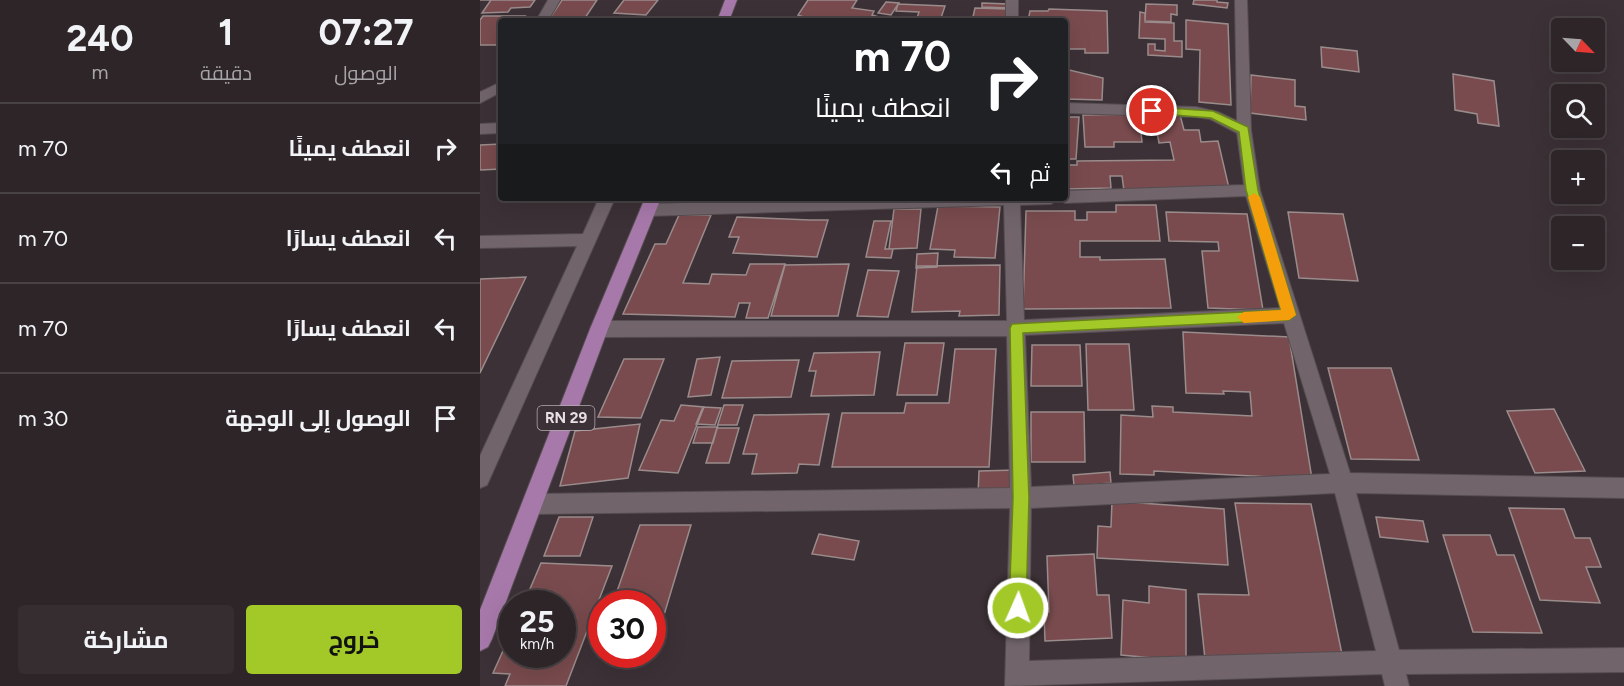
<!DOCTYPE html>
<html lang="ar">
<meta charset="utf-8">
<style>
body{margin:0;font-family:Figtree,Cairo,sans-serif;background:#352d30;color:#f1f3f6;direction:rtl;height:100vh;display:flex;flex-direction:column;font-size:22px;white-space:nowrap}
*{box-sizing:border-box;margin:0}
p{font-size:20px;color:#a7a5a8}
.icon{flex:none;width:33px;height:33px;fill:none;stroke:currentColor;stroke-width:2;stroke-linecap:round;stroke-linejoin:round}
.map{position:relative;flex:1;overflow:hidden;direction:ltr}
.sheet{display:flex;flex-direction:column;background:#2d2528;width:480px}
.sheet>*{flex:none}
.guide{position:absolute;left:18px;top:18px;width:570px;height:183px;border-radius:6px;box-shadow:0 6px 24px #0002,0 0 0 2px #484245;direction:rtl;background:#202124;color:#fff;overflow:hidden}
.needle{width:39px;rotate:115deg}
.tools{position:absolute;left:1071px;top:18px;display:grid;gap:12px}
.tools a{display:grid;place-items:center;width:54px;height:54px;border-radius:6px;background:#2d2528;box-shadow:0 6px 24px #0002,0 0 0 2px #484245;font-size:30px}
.speed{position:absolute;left:18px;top:590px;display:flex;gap:12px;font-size:30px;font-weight:700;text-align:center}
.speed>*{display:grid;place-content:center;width:78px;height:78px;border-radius:50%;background:#2d2528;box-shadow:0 6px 24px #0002,0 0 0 2px #484245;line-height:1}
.speed small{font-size:15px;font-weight:400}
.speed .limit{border:9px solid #d22;background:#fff;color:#111}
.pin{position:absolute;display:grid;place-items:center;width:51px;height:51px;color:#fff;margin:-26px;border:3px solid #fff;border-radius:50%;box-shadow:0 2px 6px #0007}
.me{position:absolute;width:66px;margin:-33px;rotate:2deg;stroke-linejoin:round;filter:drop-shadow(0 0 4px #0008)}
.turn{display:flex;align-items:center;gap:21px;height:126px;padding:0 18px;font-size:27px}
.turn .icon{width:78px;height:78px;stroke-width:2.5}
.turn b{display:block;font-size:42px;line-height:51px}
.then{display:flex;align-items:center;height:57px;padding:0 18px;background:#0003;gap:12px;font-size:22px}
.eta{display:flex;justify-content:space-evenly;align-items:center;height:102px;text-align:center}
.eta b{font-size:36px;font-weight:700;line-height:42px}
.primary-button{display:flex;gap:12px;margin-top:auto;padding:12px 18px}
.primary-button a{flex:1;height:69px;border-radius:6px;background:#a2c928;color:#111;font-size:24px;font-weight:700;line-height:69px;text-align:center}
.primary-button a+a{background:#352d30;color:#f1f3f6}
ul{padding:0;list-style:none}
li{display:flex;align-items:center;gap:18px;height:90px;padding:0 18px;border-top:2px solid #484245}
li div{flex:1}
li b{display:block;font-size:22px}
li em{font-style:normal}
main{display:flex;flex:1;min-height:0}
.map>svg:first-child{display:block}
.building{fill:#794b4e;stroke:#9a8c8c;stroke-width:1.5}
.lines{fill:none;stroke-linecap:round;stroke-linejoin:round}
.minor-casing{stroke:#554d50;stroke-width:2}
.major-casing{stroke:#554d50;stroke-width:2}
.minor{fill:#71656b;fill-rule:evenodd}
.major{fill:#a779ab;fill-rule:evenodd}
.route{fill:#a2c928;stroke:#69831a;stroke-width:1.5}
.slow{fill:#f59e0b}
.labels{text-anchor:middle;stroke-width:6;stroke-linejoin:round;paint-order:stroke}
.shield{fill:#3c3136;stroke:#b4acaf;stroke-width:1.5}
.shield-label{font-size:15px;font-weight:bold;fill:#e7e0e3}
</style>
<main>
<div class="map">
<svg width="1144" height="686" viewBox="0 0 1144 686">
<rect width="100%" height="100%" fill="#3c3136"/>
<path class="building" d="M0,0H55L50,7L31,8L28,12L2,13L11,0Z
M82,0H117L103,21H68Z
M144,0H178L166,15L134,13Z
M328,0H377L372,8L394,11L392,15L409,20H332L318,15Z
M714,0H737V2L748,3L747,8L713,4Z
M406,2L419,3L411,15L398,13Z
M502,3L529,4V8L502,7Z
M418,4L465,6L460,21H436L439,12L416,11Z
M666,4L697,5V15L691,14V22L665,21Z
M495,8L528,9L525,21H492Z
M569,9L627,11L628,53H605V49H585V21H548L550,11H568Z
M660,12L665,13V22L694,23V41H702V57L668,55V44H675V50L685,51V39L659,38Z
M3,16H45L41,21H21V45H0V20Z
M706,20L748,24L751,105L719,102L720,50L706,49Z
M841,47L877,51L879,72L842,67Z
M585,69L623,78L622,100L585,99Z
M973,74L1014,81L1019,126L998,123L997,114L975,110Z
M771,75L815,80V106L825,107L826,120L770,113Z
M659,114L662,142H634V147H605L603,115Z
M700,115L704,130H719L721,142L738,141L749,188L644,191L642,176H630L631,188L585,189V165H597V161L694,160L690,142L679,143L674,116Z
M585,117H599L596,159H585Z
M21,144V169L0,170V145Z
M636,205H676L680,241H600V257H620V260L685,259L691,308L543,309L546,211H595V220H607V212H636Z
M458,206L520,207L515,258L474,257L475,250L450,249Z
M414,209H441L437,248L409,249Z
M686,212L767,214L783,310L728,308L722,251H739L738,242L689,241Z
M808,212L863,214L878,281L819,278Z
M199,215H231L203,283L229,284L232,274L266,275L270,264H305L288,318H266L270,303H259L255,317L143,314L175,244H186Z
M257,217L330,220H348L337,257L253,253L259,237H249Z
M394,221H411L405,249H413L411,258L386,257Z
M458,253L457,267L436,268L437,254Z
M369,264L358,316H291L305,265Z
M520,265L519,315L479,316L480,311L432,312L437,266Z
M388,270L419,271L408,317L377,316Z
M46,277L0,373V279Z
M703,332L809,337L832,479L674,471V475L640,474L641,415L673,417L672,406L693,407V412L772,416L770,392L743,391L744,394L706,393Z
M425,343H464L457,395H417Z
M606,344H649L654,410H608Z
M552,345H600L602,386H551Z
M475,349H516L509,467H352L362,413H424L426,403H469Z
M400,352L394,395L331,396L336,371H329L334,353Z
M240,357L231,395L208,397L217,359Z
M144,359H184L161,418L118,417Z
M319,360L311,397L242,398L252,361Z
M848,368H911L939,460L871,459Z
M201,405L224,407L198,473L159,470L181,420L194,421Z
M244,405H263L257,425H238L233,443H213L218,427H237Z
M223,407L241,408L235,425L216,424Z
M1074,409L1105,471L1055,473L1027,411Z
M551,412H604L605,462H551Z
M349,414L339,465L319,464L317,473L272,474L277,454H263L274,415Z
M160,424L148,478L80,486L95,431Z
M237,428H259L249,463H226Z
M537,470V495H498L499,471Z
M630,472L631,483L594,486L593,475Z
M632,501L744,509L748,565L617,558L618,526L631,527Z
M755,503L831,504L863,659H725L718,594L769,595Z
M1029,508L1084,509L1095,538H1110L1121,567H1106L1120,603L1060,600Z
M79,517H113L100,556H64Z
M896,517L943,521L948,542L900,537Z
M160,525H211L184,615H172V603H133Z
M339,534L379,541L374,560L332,554Z
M963,535H1010L1017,555H1034L1062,633L993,632Z
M614,554L617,595H629L632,638L565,641L564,612H569L567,556Z
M61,563L132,566L86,686H25L30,674L13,673L32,631V654H82V603H44Z
M669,586L706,590V661L641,655L643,600L669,603Z"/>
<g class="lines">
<g class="minor-casing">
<path id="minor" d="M68,0H80L68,21H56Z
M526,0H538V21H526Z
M755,0H767L771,130L780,190L870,473L1144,478V498L876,493L919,650L1144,648V672L926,674L929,686H905L902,674L525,686L530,508L54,514L47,511L44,504L47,497L54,494L530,488L527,336L119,337L113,334L110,329L113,324L119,321H527L524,205L168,216L162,214L160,210L162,206L168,204L376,198H585V191L764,185L757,133L730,119L716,117L585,113V103L716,107L738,112L757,121ZM766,196L800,308L544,320L540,205L571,204L578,199L585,203ZM804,323L850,474L551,487L545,335ZM855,493L896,651L549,661L551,508Z
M21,82V92L0,103V92Z
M21,123V133L0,134V124Z
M119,198H135L7,485L0,488V456L97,246L0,248V236L103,234Z"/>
</g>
<g class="major-casing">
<path id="major" d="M245,0H257L249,21H237Z
M165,198H181L128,329L12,639L8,647L0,651V610L110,329Z"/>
</g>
<use href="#minor" class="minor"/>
<use href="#major" class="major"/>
</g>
<path class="route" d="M672,107L733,111L768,127L778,190L816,315L809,320L543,333L549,498L546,608L544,614L538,616L532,614L529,608L533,498L530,328L532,324L801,310L766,190L759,132L731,118L669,113L667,111Z"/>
<path class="slow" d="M774,193L780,197L816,315L809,320L764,323L757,317L764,312L801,310L768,197Z"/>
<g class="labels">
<rect class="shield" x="57.5" y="406" width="57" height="24" rx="4.5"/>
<g class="shield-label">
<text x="86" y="423">RN 29</text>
</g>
</g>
</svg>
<div class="tools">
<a><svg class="needle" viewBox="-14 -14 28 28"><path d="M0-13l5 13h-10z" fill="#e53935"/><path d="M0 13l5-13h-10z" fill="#a7a5a8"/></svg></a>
<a><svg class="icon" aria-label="search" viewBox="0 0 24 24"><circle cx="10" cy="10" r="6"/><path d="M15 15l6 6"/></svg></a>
<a>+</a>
<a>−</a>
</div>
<div class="speed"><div>25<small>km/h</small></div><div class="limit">30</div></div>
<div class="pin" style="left:672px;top:111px;background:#d93025"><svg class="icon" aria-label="arrive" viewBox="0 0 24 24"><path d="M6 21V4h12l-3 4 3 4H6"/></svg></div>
<svg class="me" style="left:538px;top:608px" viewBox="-20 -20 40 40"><circle r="17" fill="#a2c928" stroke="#fff" stroke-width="3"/><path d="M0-11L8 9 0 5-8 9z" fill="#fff"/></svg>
<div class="guide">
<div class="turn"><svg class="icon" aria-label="right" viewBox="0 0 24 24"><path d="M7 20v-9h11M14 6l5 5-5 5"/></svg><div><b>70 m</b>انعطف يمينًا</div></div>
<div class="then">ثم<svg class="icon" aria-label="left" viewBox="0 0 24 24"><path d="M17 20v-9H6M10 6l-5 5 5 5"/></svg></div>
</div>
</div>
<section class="sheet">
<div class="eta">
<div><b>07:27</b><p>الوصول</p></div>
<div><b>1</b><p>دقيقة</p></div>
<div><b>240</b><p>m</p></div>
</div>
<ul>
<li><svg class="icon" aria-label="right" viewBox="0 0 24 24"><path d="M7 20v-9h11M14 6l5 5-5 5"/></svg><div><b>انعطف يمينًا</b></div><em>70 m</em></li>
<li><svg class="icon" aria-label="left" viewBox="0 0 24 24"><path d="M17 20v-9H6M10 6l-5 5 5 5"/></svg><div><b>انعطف يسارًا</b></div><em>70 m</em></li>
<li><svg class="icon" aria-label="left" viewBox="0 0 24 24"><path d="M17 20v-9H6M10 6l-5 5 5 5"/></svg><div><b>انعطف يسارًا</b></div><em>70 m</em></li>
<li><svg class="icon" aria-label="arrive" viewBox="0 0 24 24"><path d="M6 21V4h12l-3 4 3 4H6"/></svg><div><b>الوصول إلى الوجهة</b></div><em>30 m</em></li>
</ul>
<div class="primary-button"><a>خروج</a><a>مشاركة</a></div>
</section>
</main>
